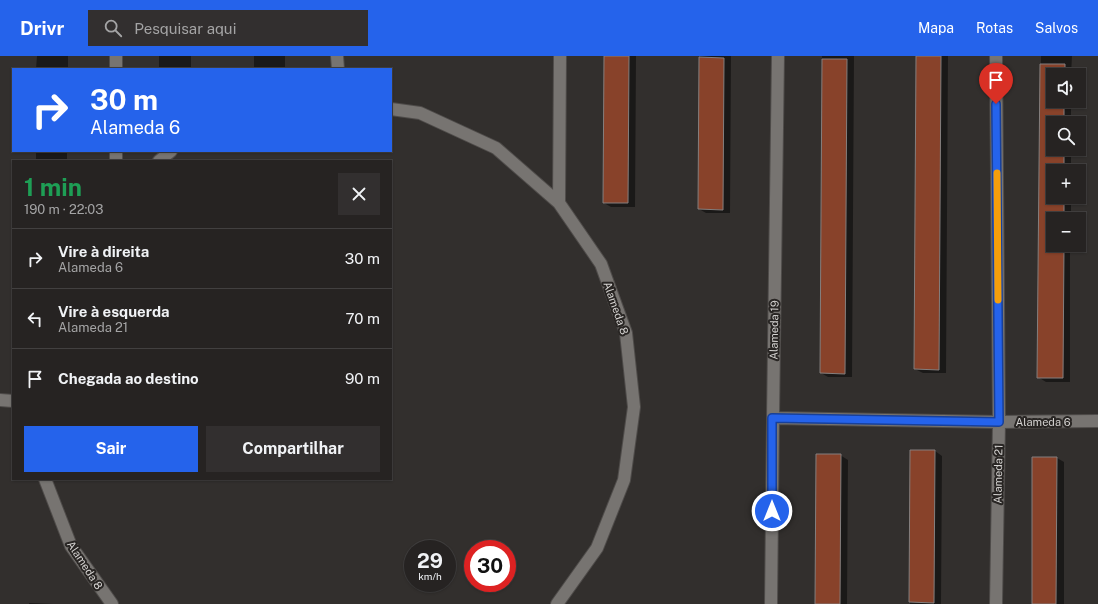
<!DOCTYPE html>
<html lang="pt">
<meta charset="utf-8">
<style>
body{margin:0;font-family:"Public Sans",sans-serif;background:#322f2f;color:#f1f3f6;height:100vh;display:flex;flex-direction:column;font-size:15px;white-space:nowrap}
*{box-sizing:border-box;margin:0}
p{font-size:13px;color:#a4a4a5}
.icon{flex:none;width:22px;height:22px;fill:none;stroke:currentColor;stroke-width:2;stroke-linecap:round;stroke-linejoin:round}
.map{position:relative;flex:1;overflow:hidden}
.drawer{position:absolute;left:12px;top:104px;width:380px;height:320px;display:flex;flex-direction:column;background:#262322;border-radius:0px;box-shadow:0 1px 3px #0004,0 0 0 1px #424040}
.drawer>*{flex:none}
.guide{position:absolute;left:12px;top:12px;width:380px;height:84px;border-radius:0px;box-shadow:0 1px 3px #0004,0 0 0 1px #424040;background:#2563eb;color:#fff;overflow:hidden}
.fabs{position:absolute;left:1046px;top:12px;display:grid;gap:8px}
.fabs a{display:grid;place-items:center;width:40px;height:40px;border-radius:0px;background:#262322;box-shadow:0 1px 3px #0004,0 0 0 1px #424040;font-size:20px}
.speed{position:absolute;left:404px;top:484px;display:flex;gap:8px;font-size:20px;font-weight:700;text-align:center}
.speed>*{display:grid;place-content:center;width:52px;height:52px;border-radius:50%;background:#262322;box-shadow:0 1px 3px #0004,0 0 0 1px #424040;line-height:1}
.speed small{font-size:10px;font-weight:400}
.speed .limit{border:6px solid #d22;background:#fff;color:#111}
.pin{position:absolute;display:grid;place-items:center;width:34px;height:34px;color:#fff;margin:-41px -17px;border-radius:50% 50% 50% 0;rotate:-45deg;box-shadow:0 0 4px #0007}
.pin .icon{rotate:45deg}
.me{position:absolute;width:44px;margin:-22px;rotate:0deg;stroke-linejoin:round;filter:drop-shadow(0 0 3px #0008)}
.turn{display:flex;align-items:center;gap:14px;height:84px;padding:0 12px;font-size:18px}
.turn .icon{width:52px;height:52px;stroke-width:2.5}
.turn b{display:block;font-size:28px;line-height:34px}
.round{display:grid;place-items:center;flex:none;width:42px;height:42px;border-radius:0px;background:#322f2f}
.head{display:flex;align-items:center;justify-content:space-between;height:68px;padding:0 12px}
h1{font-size:24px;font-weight:700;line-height:30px;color:#1e9e55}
.primary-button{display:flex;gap:8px;margin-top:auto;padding:8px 12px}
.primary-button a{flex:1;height:46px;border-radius:0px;background:#2563eb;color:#fff;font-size:16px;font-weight:700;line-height:46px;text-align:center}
.primary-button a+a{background:#322f2f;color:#f1f3f6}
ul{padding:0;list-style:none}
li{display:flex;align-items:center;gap:12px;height:60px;padding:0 12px;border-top:1px solid #424040}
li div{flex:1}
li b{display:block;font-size:15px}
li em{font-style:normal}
header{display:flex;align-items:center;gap:24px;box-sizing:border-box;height:56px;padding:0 20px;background:#2563eb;color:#fff}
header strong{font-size:19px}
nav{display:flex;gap:22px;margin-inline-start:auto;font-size:14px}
.search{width:280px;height:36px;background:#322f2f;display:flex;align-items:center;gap:10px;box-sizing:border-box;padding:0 14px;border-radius:0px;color:#a4a4a5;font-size:15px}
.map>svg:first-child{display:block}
.shadow{fill:#0007}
.building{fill:#88422a;stroke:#847f7e}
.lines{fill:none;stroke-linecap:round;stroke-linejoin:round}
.minor-casing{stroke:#4f4c4a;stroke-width:14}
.minor{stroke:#777471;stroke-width:12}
.route-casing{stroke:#184099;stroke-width:10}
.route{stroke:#2563eb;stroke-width:7}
.slow{stroke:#f59e0b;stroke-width:7}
.labels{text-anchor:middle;stroke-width:4;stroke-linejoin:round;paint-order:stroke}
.street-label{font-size:11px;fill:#d6d4d2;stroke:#282523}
</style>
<header>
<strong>Drivr</strong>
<div class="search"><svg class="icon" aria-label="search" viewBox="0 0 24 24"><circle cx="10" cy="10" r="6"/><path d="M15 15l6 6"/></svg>Pesquisar aqui</div>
<nav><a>Mapa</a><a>Rotas</a><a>Salvos</a></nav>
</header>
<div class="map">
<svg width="1098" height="548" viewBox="0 0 1098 548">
<rect width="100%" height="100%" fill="#322f2d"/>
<path class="shadow" d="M37,0H68V13H36Z
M159,0H191V13H159Z
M254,0H285V13H254Z
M605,0H636L635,151H611L604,147Z
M700,0H731L730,157H706L699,153Z
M822,0H854L852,321H828L821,317Z
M917,0H948L946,317H923L915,313Z
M1041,0H1072L1071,19H1053V45H1071V67H1053V93H1071V115H1053V141H1071V163H1053V189H1070V326H1046L1038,321Z
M36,95H67V105H36Z
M911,395H935L942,400L941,548H910Z
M840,399L848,404L847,548H816Z
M1033,402H1057L1064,406V548H1032Z
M29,547L53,548H54H29Z"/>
<path class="building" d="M604,0H629L628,147H603Z
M916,0H941L939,314L914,313Z
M699,1L724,2L723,154L698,153Z
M822,3H847L845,318L820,317Z
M1040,8H1065V19H1053V45H1064V67H1053V93H1064V115H1053V141H1064V163H1053V189H1064L1063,322H1037Z
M910,394H935L934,547L909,546Z
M816,398H841L840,548H815Z
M1032,401H1057L1056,548H1032Z"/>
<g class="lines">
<g class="minor-casing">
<path id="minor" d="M337,0L338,13
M996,0L999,366L996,548
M116,13V0
M391,53L420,57L496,92L559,147L601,208L626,277L634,351L624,424L597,492L557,548
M116,105V95
M159,105L171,95
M559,147L560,0
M0,344L13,345
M773,362L999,366L1098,365
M45,423L71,490L112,548
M771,548L773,362L778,0"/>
</g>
<use href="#minor" class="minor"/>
</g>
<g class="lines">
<g class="route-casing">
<path id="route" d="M772,455V362L999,366L996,48"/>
</g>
<use href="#route" class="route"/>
<path class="slow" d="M997,117L998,244"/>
</g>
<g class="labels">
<g class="street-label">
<text transform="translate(616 252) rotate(71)" y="4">Alameda 8</text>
<text transform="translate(774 274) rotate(-89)" y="4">Alameda 19</text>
<text x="1043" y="370">Alameda 6</text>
<text transform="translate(998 418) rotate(-89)" y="4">Alameda 21</text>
<text transform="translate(85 509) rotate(57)" y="4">Alameda 8</text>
</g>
</g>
</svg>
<div class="fabs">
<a><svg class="icon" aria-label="sound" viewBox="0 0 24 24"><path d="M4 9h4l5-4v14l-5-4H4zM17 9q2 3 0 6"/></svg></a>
<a><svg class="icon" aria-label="search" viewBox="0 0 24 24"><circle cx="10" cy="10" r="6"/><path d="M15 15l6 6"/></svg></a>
<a>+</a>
<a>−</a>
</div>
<div class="speed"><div>29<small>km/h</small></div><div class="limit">30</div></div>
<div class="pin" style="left:996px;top:48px;background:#d93025"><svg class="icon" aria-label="arrive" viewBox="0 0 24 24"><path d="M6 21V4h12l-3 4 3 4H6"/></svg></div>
<svg class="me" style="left:772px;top:455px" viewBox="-20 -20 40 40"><circle r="17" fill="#2563eb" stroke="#fff" stroke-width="3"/><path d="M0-11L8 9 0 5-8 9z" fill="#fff"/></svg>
<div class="guide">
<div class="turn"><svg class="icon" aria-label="right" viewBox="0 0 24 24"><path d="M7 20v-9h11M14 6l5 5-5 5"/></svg><div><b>30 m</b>Alameda 6</div></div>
</div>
<section class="drawer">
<div class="head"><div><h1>1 min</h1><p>190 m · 22:03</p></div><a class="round"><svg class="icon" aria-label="close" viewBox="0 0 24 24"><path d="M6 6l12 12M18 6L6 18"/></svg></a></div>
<ul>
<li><svg class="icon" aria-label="right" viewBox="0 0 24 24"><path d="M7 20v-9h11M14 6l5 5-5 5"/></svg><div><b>Vire à direita</b><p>Alameda 6</p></div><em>30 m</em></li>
<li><svg class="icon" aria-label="left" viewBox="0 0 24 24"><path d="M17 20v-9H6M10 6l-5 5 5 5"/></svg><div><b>Vire à esquerda</b><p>Alameda 21</p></div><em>70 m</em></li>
<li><svg class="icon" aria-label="arrive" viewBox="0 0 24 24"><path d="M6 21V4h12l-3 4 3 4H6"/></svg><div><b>Chegada ao destino</b></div><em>90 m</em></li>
</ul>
<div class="primary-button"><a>Sair</a><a>Compartilhar</a></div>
</section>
</div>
